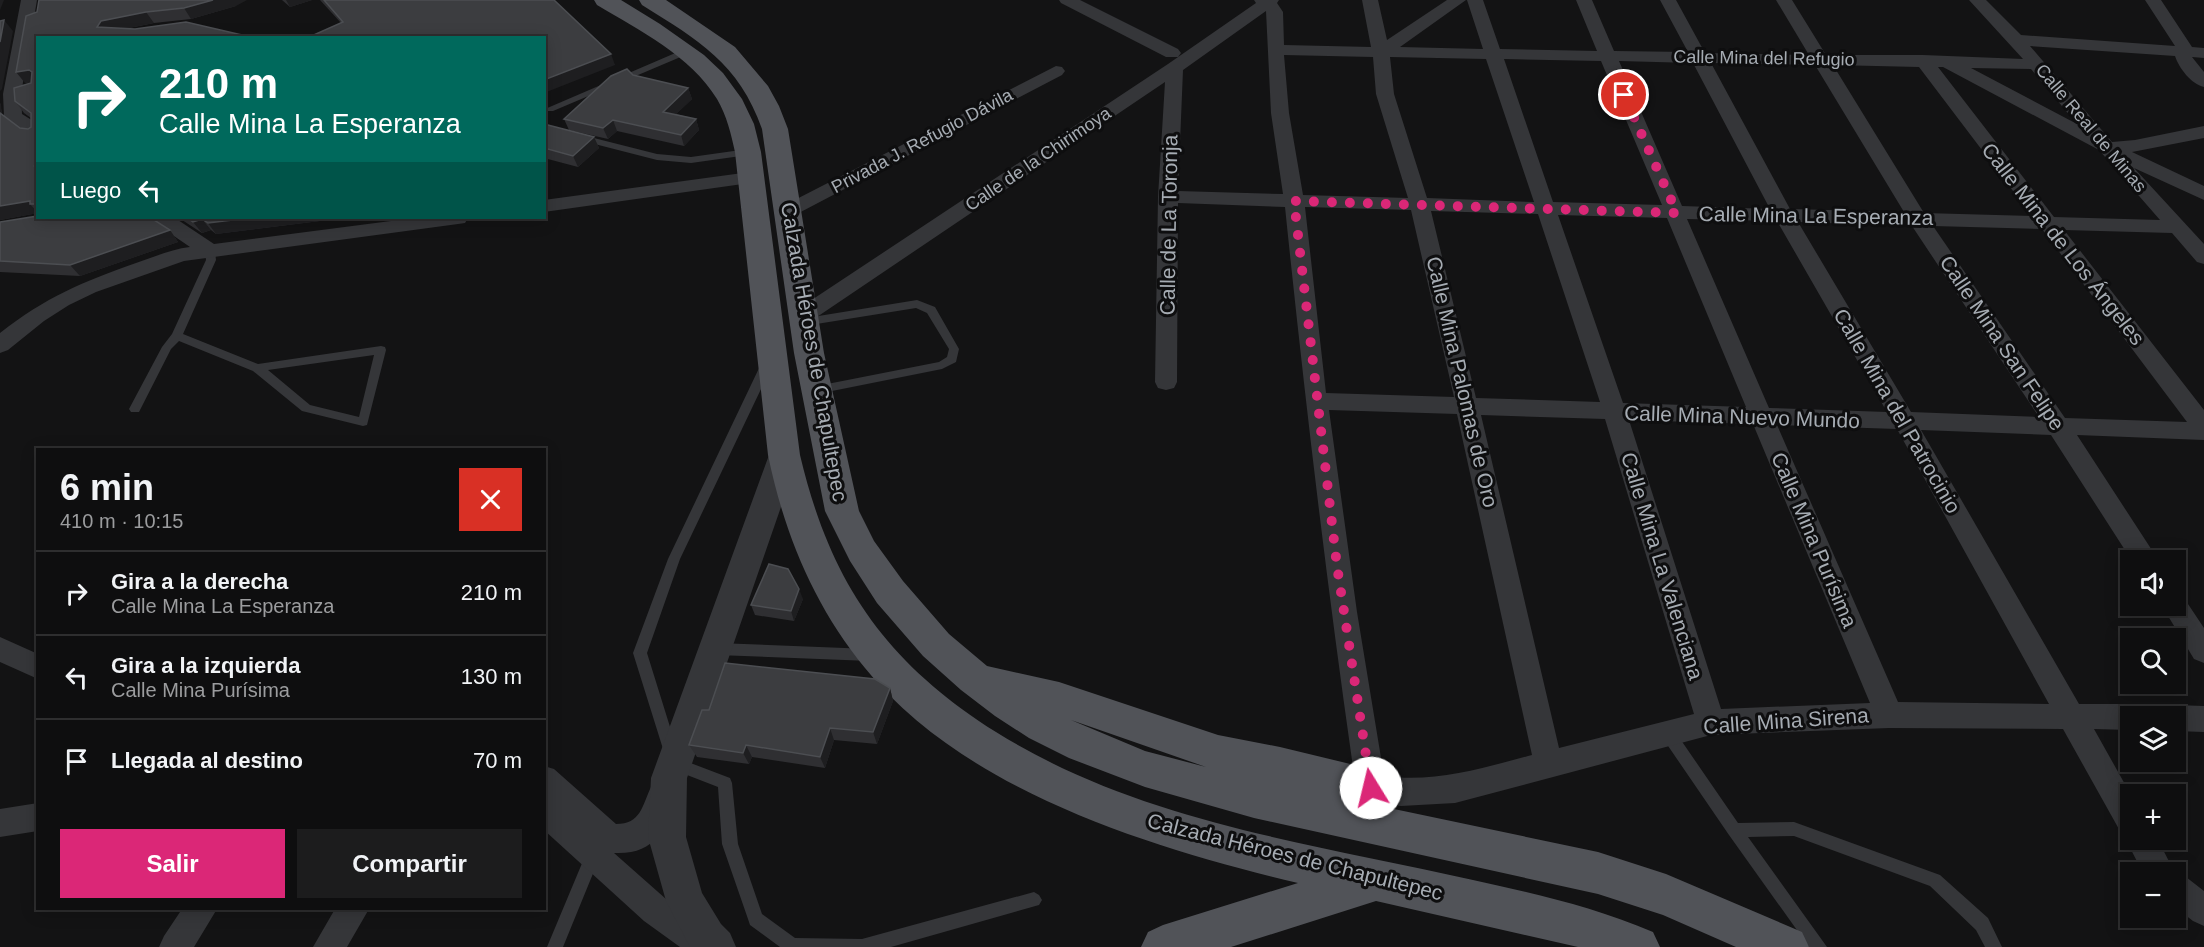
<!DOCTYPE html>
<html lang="es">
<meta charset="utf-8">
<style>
body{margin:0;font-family:Arial,sans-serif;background:#1c1c1d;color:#f1f3f6;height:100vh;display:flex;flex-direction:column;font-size:22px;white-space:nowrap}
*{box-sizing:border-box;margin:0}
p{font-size:20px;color:#9b9c9e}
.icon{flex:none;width:33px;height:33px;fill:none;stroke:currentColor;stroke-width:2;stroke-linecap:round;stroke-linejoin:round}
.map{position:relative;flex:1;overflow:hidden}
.sheet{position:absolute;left:36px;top:448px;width:510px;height:462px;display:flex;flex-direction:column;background:#0e0e0f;border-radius:0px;box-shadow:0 3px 15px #0003,0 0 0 2px #2e2e2f}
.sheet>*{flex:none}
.banner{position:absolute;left:36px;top:36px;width:510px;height:183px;border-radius:0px;box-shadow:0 3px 15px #0003,0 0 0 2px #2e2e2f;background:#00695c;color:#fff;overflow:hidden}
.controls{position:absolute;left:2120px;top:550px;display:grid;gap:12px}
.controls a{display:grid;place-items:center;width:66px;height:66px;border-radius:0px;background:#0e0e0f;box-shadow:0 3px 15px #0003,0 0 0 2px #2e2e2f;font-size:30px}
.pin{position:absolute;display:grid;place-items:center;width:51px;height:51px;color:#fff;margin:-26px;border:3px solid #fff;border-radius:50%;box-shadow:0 2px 6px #0007}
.me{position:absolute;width:66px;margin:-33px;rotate:351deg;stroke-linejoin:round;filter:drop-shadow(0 0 4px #0008)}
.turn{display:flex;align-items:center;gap:21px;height:126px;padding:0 24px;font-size:27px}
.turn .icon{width:78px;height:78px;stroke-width:2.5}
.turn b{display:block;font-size:42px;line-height:51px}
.then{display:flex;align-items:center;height:57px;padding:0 24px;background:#0003;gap:12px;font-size:22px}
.round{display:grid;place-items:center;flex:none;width:63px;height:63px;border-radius:0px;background:#1c1c1d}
.summary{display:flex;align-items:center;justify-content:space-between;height:102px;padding:0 24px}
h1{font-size:36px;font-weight:700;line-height:45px}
.primary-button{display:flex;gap:12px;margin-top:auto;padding:12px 24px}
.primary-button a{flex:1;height:69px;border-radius:0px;background:#db2777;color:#fff;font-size:24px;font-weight:700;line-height:69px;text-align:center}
.primary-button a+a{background:#1c1c1d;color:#f1f3f6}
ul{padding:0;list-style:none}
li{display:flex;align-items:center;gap:18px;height:84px;padding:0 24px;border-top:2px solid #2e2e2f}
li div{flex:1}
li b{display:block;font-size:22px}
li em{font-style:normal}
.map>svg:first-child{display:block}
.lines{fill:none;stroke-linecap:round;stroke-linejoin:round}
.service{fill:#353639;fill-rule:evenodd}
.minor{fill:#353639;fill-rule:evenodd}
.tertiary{fill:#353639;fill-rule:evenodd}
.primary{fill:#515358;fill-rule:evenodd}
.wall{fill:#2f2f32}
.shaded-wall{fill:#1e1e20}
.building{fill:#3c3d40;stroke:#4c4e52;stroke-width:1.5}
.route{stroke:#db2777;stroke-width:10;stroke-dasharray:0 18}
.labels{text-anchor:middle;stroke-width:6;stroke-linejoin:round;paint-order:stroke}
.far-street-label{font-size:18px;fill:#a6acb3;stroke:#0e0e0f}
.street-label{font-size:21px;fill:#a6acb3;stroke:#0e0e0f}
</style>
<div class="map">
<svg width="2204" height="947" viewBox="0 0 2204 947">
<rect width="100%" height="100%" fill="#131314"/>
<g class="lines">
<path class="service" d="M687,48L691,51L690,53L553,111H547L545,109Z
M582,135L657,154L691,157L748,149L753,152L748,155L691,163L657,160L579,140V136Z
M210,248L215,251L216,260L183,334L258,364L381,346L385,347L386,350L367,425L363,426L302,411L253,371L179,341L171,349L139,412H131L129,409L162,347L172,334L206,260L205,251ZM374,355L359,417L310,405L268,370Z
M917,300L935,307L959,349L956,362L942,369L817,394L813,393L811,390L813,387L817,386L939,362L947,357L949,349L927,313L916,308L804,326L799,322L800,319Z
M767,360L773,364L680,559L647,653L680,759L730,778L732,783L738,844L762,914L795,938L862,939L1034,892L1039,895L1042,900L1039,905L891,947H780L750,925L748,919L722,844L718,787L669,768L633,653L668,559L761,364Z
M717,643L870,649L875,651L877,655L875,659L870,661L717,655L712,653L710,649L712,645Z
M1669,729L1674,730L1738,823L1794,822L1940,875L1988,918L2002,947H1985L1976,930L1930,886L1794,836L1748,837L1827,947H1809L1729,835L1664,740L1662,735L1664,730Z
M593,847L598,849L601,854L563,947H547L588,849Z"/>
<path class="minor" d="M21,0H37L21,94L22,114L38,124V138L31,137L4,116L3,94Z
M1059,0H1080L1178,49L1181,53L1178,57H1166L1061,3Z
M1254,0H1279L1277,3L1283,12L1284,45L1371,47L1362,0H1378L1387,40L1447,0H1466L1400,47L1483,49L1467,0H1483L1500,49L1597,51L1576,0H1592L1614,51L1688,52L1660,0H1676L1705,53L1809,55L1776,0H1792L1826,55H1923L2023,59L1969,0H1986L2021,35L2175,46L2145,0H2161L2192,47L2204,48V58L2192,57L2204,72V87C2191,84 2179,68 2175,56L2030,46L2112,142L2135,140L2204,126V138L2132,152L2204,186V200L2134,168L2204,244V264L2197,262L2172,233L2064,230L2204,410V440L2077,435L2159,561H2132L2051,435L1921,430L2079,704H2137L2147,708L2151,717H2130V730L2094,729L2131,795L2130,840H2158L2175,873L2186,877L2204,891V926L2193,921L2175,907V873H2143L2126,840L2128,835L2120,831L2063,729L1889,728L1711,735L1455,803L1401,806L1371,802L1361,798L1356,788C1328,595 1305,401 1285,207L1178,203L1177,382L1174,388L1166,390L1158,388L1155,382L1158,197L1165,82L811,321L803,323L795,321L792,316L795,311L1168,64L1256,3ZM1266,11L1271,113L1283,194L1178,191L1183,70ZM1284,55L1373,57L1376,94L1408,198L1303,195L1289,113ZM1390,57L1486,59L1534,202L1427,198L1394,94ZM1504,59L1601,61L1662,205L1553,202ZM1619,61L1693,63L1770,209L1682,206ZM1711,63L1815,65L1904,212L1790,209ZM1833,65L1919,67L2032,216L1924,213ZM1938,67H1943L2099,150L2160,220L2054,217ZM1971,68L2031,69L2077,124ZM1305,207L1411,210L1454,397L1326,393ZM1431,211L1538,214L1600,402L1476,398ZM1558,215L1667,218L1746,407L1623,403ZM1687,219L1777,221L1887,412L1769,408ZM1798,222L1912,226L2039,417L1911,412ZM1933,226L2042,229L2187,422L2065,418ZM1329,410L1457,414L1532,755C1483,768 1435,783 1384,776L1357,612ZM1481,415L1605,419L1694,714L1559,748ZM1629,420L1753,424L1870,703L1721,709ZM1777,425L1897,429L2049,704L1898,702Z
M1056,66L1062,67L1065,71L1062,75L795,215L788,217L781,215L778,211L781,207Z
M750,172L757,174L760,178L757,182L544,212V200Z
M152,218H175L214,244L414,218H468L465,223L458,224L184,261L96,292L69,305L44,321L8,350L0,353V333C46,297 82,282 136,263C154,257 172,249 190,247L155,223Z
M2175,595L2184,598L2204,628V663L2194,659L2162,606H2175Z
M0,637L38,654V679L0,662Z
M2175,705L2204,706V732L2175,731V717H2161L2165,709Z
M544,766L554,769L616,824C641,824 642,806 651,787L661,783L671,787L676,797C665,830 655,855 614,853L666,899L718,936L723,947H680L644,921L544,830Z
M38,803V831L0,837V809Z
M182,909H217L194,947H159L164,936Z
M335,909H369L347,947H313Z"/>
<path class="tertiary" d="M784,444L794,447L799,455L687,778L686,837L702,893L721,924L730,933L736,947H690L666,901L648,837L651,778L769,455L774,447Z"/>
<path class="primary" d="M594,0H621L660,24L704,55L723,73L742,99L754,124L761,152L800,455C830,582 885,662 996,732C1140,822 1310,843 1473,880C1536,894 1594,907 1653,932L1660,947H1578L1376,901L1231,947H1141L1148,932L1163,925L1298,883C1151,848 964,791 865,668C814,606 784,533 768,455L735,152C731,134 727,116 717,99C691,56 639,30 597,5Z
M639,0H666L735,47L768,86L779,106L788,129L824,353L859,511L874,541L903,581L949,634L987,666L1059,682L1218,735L1280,747L1371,769L1385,775L1391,788L1385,801L1375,805L1598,852L1666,874L1802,932L1809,947H1736L1663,915L1598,894L1254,818L1145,787L1069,758L1029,738L995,716L961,690L923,656L877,603L850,561L825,511L794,353L762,129C739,63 698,40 642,5ZM1071,720L1206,767L1145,751Z"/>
</g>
<path class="wall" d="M282,0H312L290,7Z
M320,0H554L615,65L341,23Z
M236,6L191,19L154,23L124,29L255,38H38V213L0,220V103L2,114L20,128L28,129L31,127V118L24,113L15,101L31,83V82L25,83L37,12Z
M633,75L688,88L692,99L676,114L696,119L699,130L684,146L617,131L608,139L569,130L564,119Z
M544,124L594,137L599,148L578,167L544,158Z
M179,218H344L216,234L211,230L202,233Z
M0,222L170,230L178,242L80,276L0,272Z
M803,599L794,621L755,615L751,605Z
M890,688L893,701L877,744L834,740L825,768L752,757L749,764L697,757L689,745Z"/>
<path class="shaded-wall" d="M0,0H4L0,10Z
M213,0H247L236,6L191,19L184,8Z
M286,0H312L290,7Z
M146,12L154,23L109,32L97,27L101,21Z
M4,20L13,31L2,89L0,91V42Z
M611,54L615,65L544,93V80Z
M29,70L38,81L25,83L16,72Z
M688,88L692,99L667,123L663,112Z
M0,103L1,104L2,116L0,115Z
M696,119L699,130L684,146L681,135Z
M613,120L617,131L608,139L603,128Z
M594,137L599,148L578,167L573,156Z
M30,201V204L38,213L0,220V206Z
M249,218H344L216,234L208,223Z
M202,219L211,230L202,233L193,222Z
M170,230L178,242L80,276L70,265Z
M799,589L803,599L794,621L791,611Z
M890,688L893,701L877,744L873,732Z
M830,728L834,740L825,768L820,757Z
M746,745L752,757L749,764L743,753Z"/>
<path class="building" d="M39,0H213L184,8L146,12L101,21L97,27L135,29L186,22L255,38H38V165L35,166L38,167V204H30V201L0,206V113L20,128L28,129L31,127V113L15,101L14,88L31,83L32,72L29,70L16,72L26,16L37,12Z
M324,0H554L611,54L544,80V38H377L376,36L374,38H307L343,22Z
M4,20L0,42V21Z
M627,69L633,75L688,88L663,112L696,119L681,135L613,120L603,128L564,119L611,76Z
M544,124L594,137L573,156L544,148Z
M38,216V218H151L170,230L70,265L0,261V222Z
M187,218H249L208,223L202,219L193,222Z
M769,564L788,569L799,589L791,611L751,605Z
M725,663L875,679L890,688L873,732L830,728L820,757L746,745L743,753L689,745L702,710H709Z"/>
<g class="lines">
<path class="route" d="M1371,788L1337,566L1294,201L1677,213L1624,95"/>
</g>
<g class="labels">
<g class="far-street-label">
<text transform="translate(1764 58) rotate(1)" y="6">Calle Mina del Refugio</text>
<text transform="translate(2091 128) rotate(50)" y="6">Calle Real de Minas</text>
<text transform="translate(922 141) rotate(-28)" y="6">Privada J. Refugio Dávila</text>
<text transform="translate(1038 159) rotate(-34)" y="6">Calle de la Chirimoya</text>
</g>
<g class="street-label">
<text transform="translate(1816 216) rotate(1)" y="7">Calle Mina La Esperanza</text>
<text transform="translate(1169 225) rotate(-89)" y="7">Calle de La Toronja</text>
<text transform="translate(2063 244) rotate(52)" y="7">Calle Mina de Los Ángeles</text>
<text transform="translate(2002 343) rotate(56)" y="7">Calle Mina San Felipe</text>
<text transform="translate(814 352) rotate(80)" y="7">Calzada Héroes de Chapultepec</text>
<text transform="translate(1462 382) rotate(77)" y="7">Calle Mina Palomas de Oro</text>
<text transform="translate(1897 411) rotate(60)" y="7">Calle Mina del Patrocinio</text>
<text transform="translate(1742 417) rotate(2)" y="7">Calle Mina Nuevo Mundo</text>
<text transform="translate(1814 540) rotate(67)" y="7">Calle Mina Purísima</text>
<text transform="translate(1662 566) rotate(73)" y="7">Calle Mina La Valenciana</text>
<text transform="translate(1786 721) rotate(-4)" y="7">Calle Mina Sirena</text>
<text transform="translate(1295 857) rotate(14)" y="7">Calzada Héroes de Chapultepec</text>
</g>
</g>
</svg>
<div class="controls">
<a><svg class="icon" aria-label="sound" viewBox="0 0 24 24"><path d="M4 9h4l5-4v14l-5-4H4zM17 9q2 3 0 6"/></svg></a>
<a><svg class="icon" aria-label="search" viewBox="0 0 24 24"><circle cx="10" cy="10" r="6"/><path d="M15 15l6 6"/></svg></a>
<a><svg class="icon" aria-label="layers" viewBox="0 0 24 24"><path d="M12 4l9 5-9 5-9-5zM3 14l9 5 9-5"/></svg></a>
<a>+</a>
<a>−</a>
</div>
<div class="pin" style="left:1624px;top:95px;background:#d93025"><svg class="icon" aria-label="arrive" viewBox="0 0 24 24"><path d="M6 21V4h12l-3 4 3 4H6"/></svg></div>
<svg class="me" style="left:1371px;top:788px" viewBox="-20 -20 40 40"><circle r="19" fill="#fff"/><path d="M0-13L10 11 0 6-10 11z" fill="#db2777"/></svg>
<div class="banner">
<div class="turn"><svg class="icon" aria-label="right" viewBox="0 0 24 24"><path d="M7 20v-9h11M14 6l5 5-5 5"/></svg><div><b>210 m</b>Calle Mina La Esperanza</div></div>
<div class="then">Luego<svg class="icon" aria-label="left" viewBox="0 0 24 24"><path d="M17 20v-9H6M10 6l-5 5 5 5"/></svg></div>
</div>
<section class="sheet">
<div class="summary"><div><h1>6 min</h1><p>410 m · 10:15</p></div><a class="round" style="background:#d93025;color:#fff"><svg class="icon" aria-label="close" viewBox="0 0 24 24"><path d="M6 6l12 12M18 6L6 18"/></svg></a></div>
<ul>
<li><svg class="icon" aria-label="right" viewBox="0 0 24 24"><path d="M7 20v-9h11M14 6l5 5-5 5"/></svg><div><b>Gira a la derecha</b><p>Calle Mina La Esperanza</p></div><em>210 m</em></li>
<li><svg class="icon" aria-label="left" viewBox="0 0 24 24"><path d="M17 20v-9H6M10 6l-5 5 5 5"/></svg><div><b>Gira a la izquierda</b><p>Calle Mina Purísima</p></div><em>130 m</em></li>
<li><svg class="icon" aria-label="arrive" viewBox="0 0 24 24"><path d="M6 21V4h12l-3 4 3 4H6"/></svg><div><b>Llegada al destino</b></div><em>70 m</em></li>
</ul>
<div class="primary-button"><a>Salir</a><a>Compartir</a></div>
</section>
</div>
